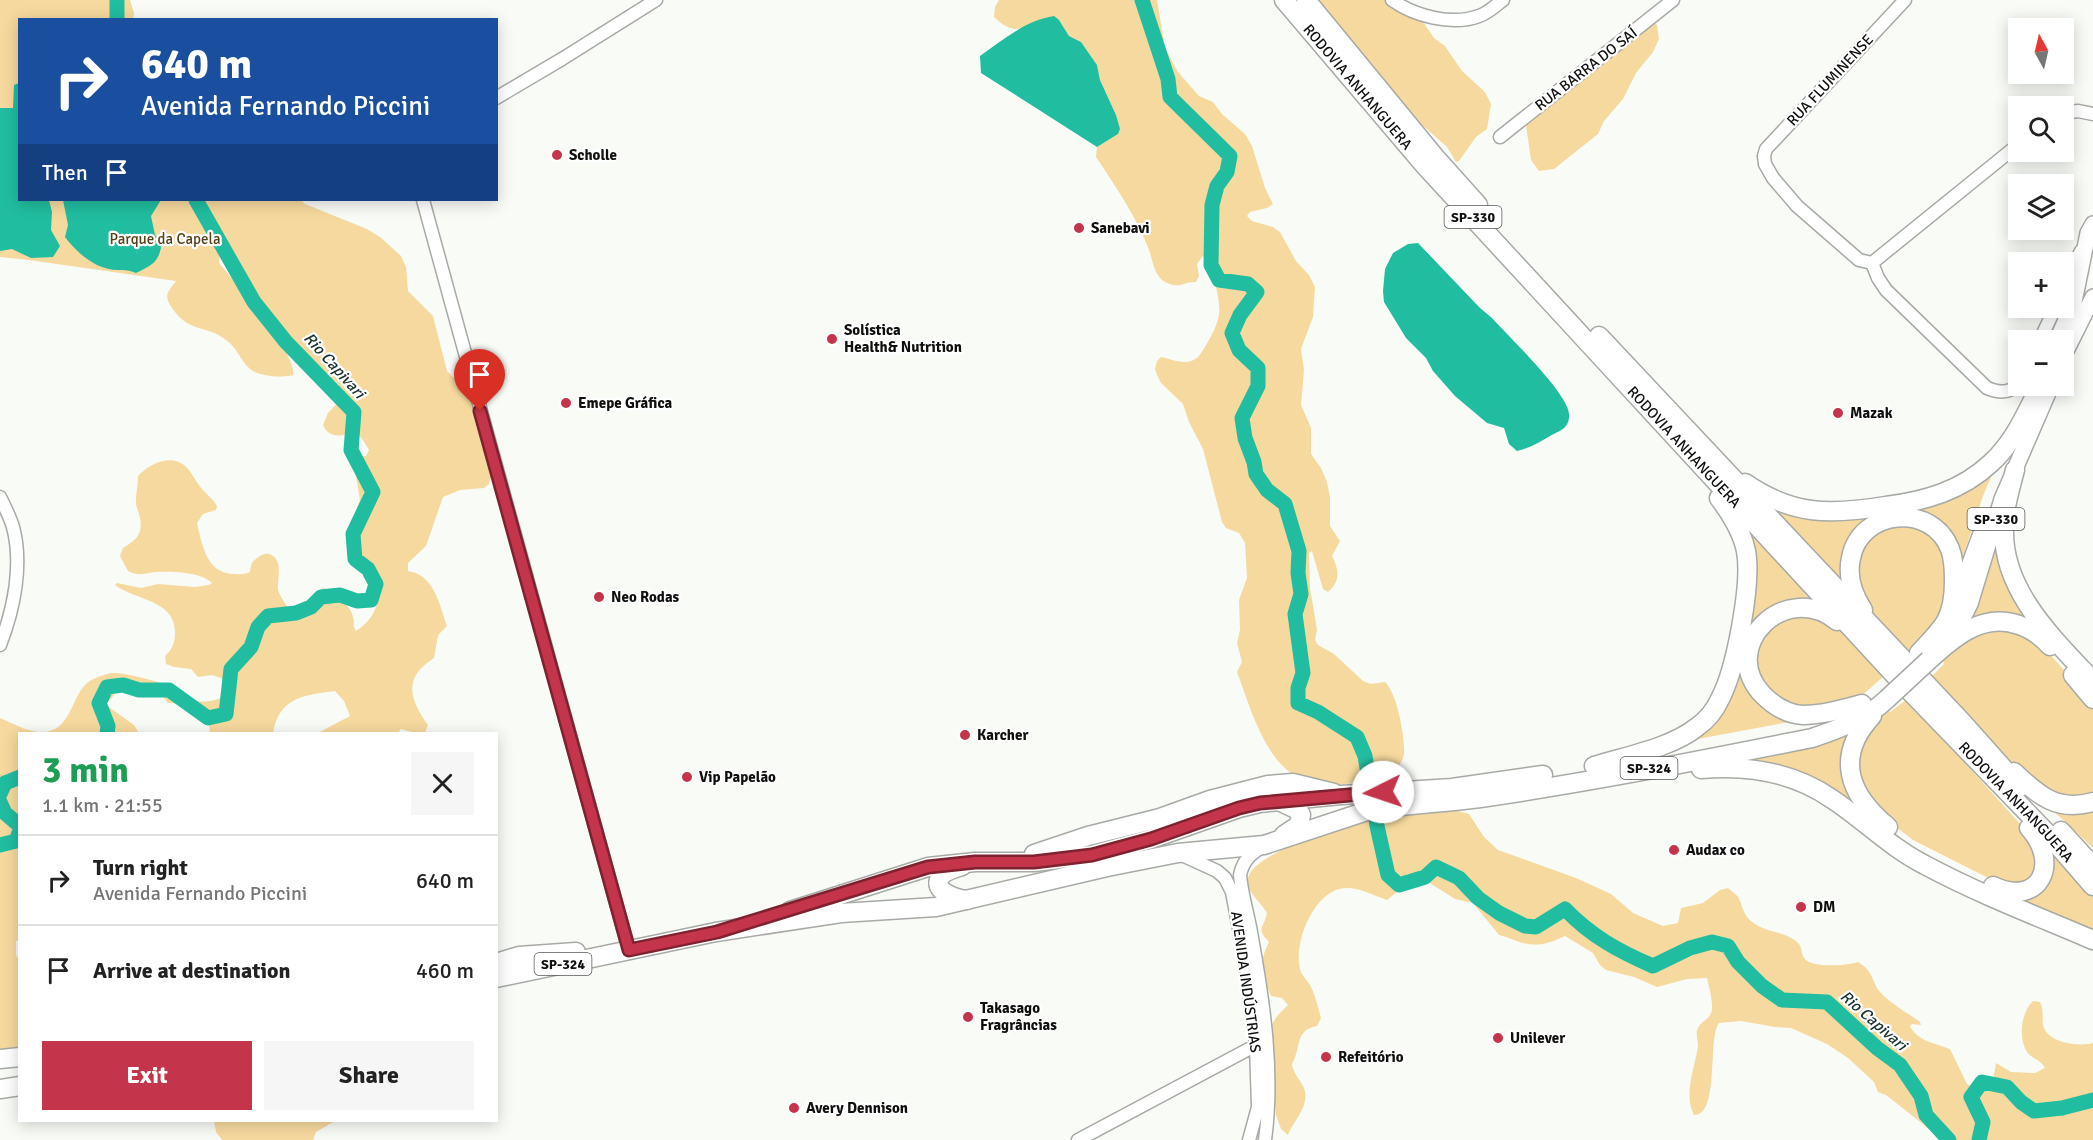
<!DOCTYPE html>
<meta charset="utf-8">
<style>
body{margin:0;font-family:Signika,sans-serif;background:#f6f6f6;color:#222;height:100vh;display:flex;flex-direction:column;font-size:22px;white-space:nowrap}
*{box-sizing:border-box;margin:0}
p{font-size:20px;color:#767676}
.icon{flex:none;width:33px;height:33px;fill:none;stroke:currentColor;stroke-width:2;stroke-linecap:round;stroke-linejoin:round}
.map{position:relative;flex:1;overflow:hidden}
.side{position:absolute;left:18px;top:732px;width:480px;height:390px;display:flex;flex-direction:column;background:#fff;border-radius:0px;box-shadow:0 3px 15px #0003}
.side>*{flex:none}
.banner{position:absolute;left:18px;top:18px;width:480px;height:183px;border-radius:0px;box-shadow:0 3px 15px #0003;background:#1a4fa0;color:#fff;overflow:hidden}
.needle{width:39px;rotate:352deg}
.fabs{position:absolute;left:2008px;top:18px;display:grid;gap:12px}
.fabs a{display:grid;place-items:center;width:66px;height:66px;border-radius:0px;background:#fff;box-shadow:0 3px 15px #0003;font-size:30px}
.pin{position:absolute;display:grid;place-items:center;width:51px;height:51px;color:#fff;margin:-62px -26px;border-radius:50% 50% 50% 0;rotate:-45deg;box-shadow:0 0 6px #0007}
.pin .icon{rotate:45deg}
.me{position:absolute;width:66px;margin:-33px;rotate:266deg;stroke-linejoin:round;filter:drop-shadow(0 0 4px #0008)}
.turn{display:flex;align-items:center;gap:21px;height:126px;padding:0 24px;font-size:27px}
.turn .icon{width:78px;height:78px;stroke-width:2.5}
.turn b{display:block;font-size:42px;line-height:51px}
.then{display:flex;align-items:center;height:57px;padding:0 24px;background:#0003;gap:12px;font-size:22px}
.round{display:grid;place-items:center;flex:none;width:63px;height:63px;border-radius:0px;background:#f6f6f6}
.summary{display:flex;align-items:center;justify-content:space-between;height:102px;padding:0 24px}
h1{font-size:36px;font-weight:700;line-height:45px;color:#1e9e55}
.button{display:flex;gap:12px;margin-top:auto;padding:12px 24px}
.button a{flex:1;height:69px;border-radius:0px;background:#c4344a;color:#fff;font-size:24px;font-weight:700;line-height:69px;text-align:center}
.button a+a{background:#f6f6f6;color:#222}
ul{padding:0;list-style:none}
li{display:flex;align-items:center;gap:18px;height:90px;padding:0 24px;border-top:2px solid #e0e0e0}
li div{flex:1}
li b{display:block;font-size:22px}
li em{font-style:normal}
.map>svg:first-child{display:block}
.green{fill:#f6d99e}
.water{fill:#21bda0}
.lines{fill:none;stroke-linecap:round;stroke-linejoin:round}
.river{stroke:#21bda0;stroke-width:15}
.minor-casing{stroke:#a8aaa6;stroke-width:15}
.major-casing{stroke:#a8aaa6;stroke-width:18}
.highway-casing{stroke:#a8aaa6;stroke-width:21}
.minor{stroke:#fff;stroke-width:12}
.major{stroke:#fff;stroke-width:15}
.highway{stroke:#fff;stroke-width:18}
.highway-bridge-casing{stroke:#a8aaa6;stroke-width:21;stroke-linecap:butt}
.highway-bridge{stroke:#fff;stroke-width:18}
.route-casing{stroke:#7f2230;stroke-width:15}
.route{stroke:#c4344a;stroke-width:10}
.poi-dot{fill:#c4344a;stroke:#fff;stroke-width:2}
.labels{text-anchor:middle;stroke-width:4.5;stroke-linejoin:round;paint-order:stroke}
.shield{fill:#fff;stroke:#585857;stroke-width:1.5}
.shield-label{font-size:14px;font-weight:bold;fill:#10110f}
.street-label{font-size:15px;fill:#10110f;stroke:#fff}
.poi-label{font-size:15px;font-weight:bold;fill:#10110f;stroke:#fff;text-anchor:start}
.park-label{font-size:15px;fill:#534117;stroke:#fff}
.water-label{font-size:16px;font-style:italic;fill:#19312b;stroke:#fff}
</style>
<div class="map">
<svg width="2093" height="1140" viewBox="0 0 2093 1140">
<rect width="100%" height="100%" fill="#f9fbf7"/>
<path class="green" d="M0,0H130L134,13L133,19L20,20V200H189L220,253L219,263L239,287L218,237L198,200H301L305,204L367,229L380,237L401,256L406,267L408,291L433,316L447,371L460,384L471,401L488,457L491,477L489,484L484,488L460,490L443,497L426,546L408,563V571C434,575 439,603 447,626L438,635L434,658C403,678 409,698 428,725L425,733H415L401,729L398,733H318L350,716L344,701L335,691C305,695 279,697 273,733H210L209,724C201,713 181,702 168,703L160,693L152,689L126,686L117,691L106,705L134,725L139,733L20,734V940L16,941V955L20,962L19,1049L0,1059V718C12,723 26,731 39,732C70,734 71,699 85,685C90,679 107,673 114,673C127,673 162,682 173,688C181,694 186,700 197,701C208,703 218,699 228,696L229,688L221,678L212,675L198,677L191,669L174,667L166,664L165,656C173,649 175,642 175,631C174,600 135,600 115,585L117,583L141,588L158,584L195,587L209,585L212,583C202,572 171,571 156,572C146,573 138,577 128,571L120,556L123,548C138,539 144,533 139,514C138,510 135,504 136,500C136,492 138,485 138,476C150,463 174,452 188,469C192,473 195,480 199,485C204,493 213,498 217,506L216,510L203,514L197,523C202,544 206,572 232,574C238,574 245,575 250,572C251,566 251,562 256,559C259,556 264,553 269,554C284,558 277,579 278,589C280,597 285,603 290,610L294,611C305,605 312,592 324,588C333,595 351,604 353,617C355,623 352,625 356,631C373,620 380,605 379,585L354,559L350,551L348,540L351,523L360,500L353,459L355,457L366,456L369,450C366,445 360,433 353,432C350,432 346,435 343,435C334,437 326,433 323,425L328,413L342,398C344,377 320,376 307,365C298,358 291,349 283,341C284,353 294,362 293,375C282,378 258,377 249,368C240,360 237,347 226,340C206,324 190,334 172,308C163,295 168,292 176,281L29,260L0,257Z
M999,0H1157L1165,48L1178,72L1199,96L1213,102L1222,114L1245,134L1252,146L1265,188L1273,204L1267,208L1250,212L1247,216L1252,221L1273,227L1280,232L1296,261L1309,275L1315,287L1313,317L1301,349L1304,370L1301,405L1311,428V454L1321,468L1327,482L1330,498V526L1340,541L1332,556C1339,570 1341,581 1328,592L1323,589L1312,551L1309,553L1310,588L1317,630L1315,640L1318,645L1334,654L1363,681L1371,684L1385,682C1397,693 1405,737 1404,753C1404,763 1387,785 1376,774C1372,770 1370,763 1367,758C1364,781 1362,782 1339,785C1273,794 1255,720 1237,672L1242,662L1237,643L1240,630L1239,600L1247,578L1245,543L1239,533L1226,528L1222,522L1203,449L1189,422L1183,404L1161,383L1157,375L1155,369L1157,361L1161,357C1174,360 1188,367 1199,356C1206,346 1218,326 1219,314C1221,301 1212,265 1203,256L1197,264L1199,276L1196,282C1183,281 1181,290 1165,282C1154,276 1153,261 1149,250C1136,216 1116,187 1096,157L1097,147L1118,134L1116,115L1100,80L1097,65L1081,42L1069,36L1059,20C1028,14 1023,45 994,17L995,7Z
M1307,0H1393L1419,16L1434,38L1445,46L1462,71L1485,92L1491,104L1487,129L1476,137L1459,161L1456,162L1447,147L1419,122L1413,121Z
M1646,16L1657,25L1659,39L1653,52L1636,73L1623,99L1604,121L1598,134L1554,169L1539,171L1531,160L1525,118Z
M1992,471V475L1983,496L1959,568L1940,527L1872,519L1848,589L1763,499L1832,517Z
M1890,523L1928,529L1950,563L1943,610L1917,648L1909,655L1875,617L1864,598L1855,559L1879,526Z
M1748,529L1824,607H1777L1746,673L1800,720L1687,741L1719,710Z
M2000,542L2047,640L1972,620V614L1981,597L1995,545Z
M1803,612L1841,629L1884,676L1866,692L1851,702L1792,709L1759,682L1754,651L1762,631Z
M2004,624L2048,652L2093,703V796L2060,799L2020,773L1931,677L1944,664L1943,660L1962,639Z
M1907,699L2032,837L2041,864L2027,885H2002L1913,840L1879,814L1854,768L1869,727L1888,710L1890,712Z
M1855,730L1864,809L1771,764L1748,759C1789,753 1817,747 1855,730Z
M2046,804L2093,806V848Z
M1431,810H1454L1469,814L1484,837L1498,850L1576,878L1611,894L1633,913L1663,926L1678,923L1681,908L1703,903L1720,890L1728,888C1731,891 1736,894 1738,897C1743,906 1743,915 1751,921C1764,932 1780,931 1793,939C1804,946 1800,950 1804,958C1810,968 1848,966 1858,962C1875,972 1871,982 1881,993C1891,1004 1908,1013 1920,1022L1921,1025L1912,1024L1910,1026C1917,1041 1935,1043 1950,1049L1967,1084L1979,1090L1993,1081L1996,1063L2011,1072L2035,1073L2045,1068C2041,1060 2032,1059 2027,1052C2018,1038 2021,1012 2033,1001L2040,1002C2044,1009 2042,1017 2043,1025C2047,1043 2079,1047 2093,1043V1140H1943L1886,1095L1878,1092L1874,1082L1848,1058L1827,1044L1791,1028L1775,1027L1741,1021L1719,1023C1707,1039 1720,1115 1694,1115C1683,1095 1695,1067 1698,1046C1698,1040 1695,1033 1698,1028C1701,1021 1710,1020 1712,1010C1713,1001 1709,987 1707,978L1687,979L1657,987L1634,977L1606,970L1600,965L1593,953L1565,936C1550,943 1539,947 1523,943C1515,941 1508,937 1499,935L1473,903L1455,899L1428,882H1418L1404,886L1387,900C1375,896 1360,888 1347,888C1315,887 1291,945 1301,972C1303,977 1309,982 1311,987C1316,997 1318,1008 1321,1018L1317,1026C1294,1031 1302,1046 1292,1064C1293,1073 1299,1078 1303,1086C1312,1104 1294,1119 1288,1135L1281,1129L1276,1115L1270,1036C1271,1020 1278,1015 1288,1005L1282,998L1271,996C1261,974 1258,964 1269,942C1255,928 1264,929 1267,913C1261,902 1245,891 1248,878C1254,849 1366,820 1394,815C1406,812 1419,812 1431,810Z
M2054,855L2093,897V934L2017,901C2049,893 2039,878 2054,855Z
M214,1121V1120L335,1121L316,1132L313,1140H222L216,1132Z"/>
<path class="water" d="M1054,16L1059,20L1069,36L1081,42L1097,65L1100,80L1116,115L1120,129L1118,134L1097,147L981,73L980,56C1003,40 1026,20 1054,16Z
M19,83L20,200H49L52,212L51,230L60,246L53,257L31,258L12,249L0,251V108H13L14,85Z
M63,200H161L151,216L155,235L162,242C159,262 154,264 136,273C128,270 126,270 118,270C96,270 77,253 65,237L68,225Z
M1418,243L1480,308L1492,318C1508,336 1568,393 1569,414C1570,429 1559,431 1550,436C1538,443 1530,448 1517,451L1509,444L1504,428L1487,423L1455,396L1433,371L1426,358L1406,338L1384,302L1383,291L1385,269L1393,253L1408,244Z"/>
<g class="lines">
<path class="river" d="M117,0V20
M1142,0L1168,79L1170,97L1230,156L1227,172L1217,186L1212,205L1211,265L1219,280L1248,284L1257,292L1240,315L1232,333L1239,350L1258,368V386L1242,418L1245,438L1254,462L1256,474L1267,490L1285,504L1299,551L1298,573L1301,594L1295,614L1303,673L1298,688V703L1318,712L1357,737L1365,756L1377,826L1388,875L1399,885L1425,877L1436,867L1459,878L1478,898L1499,913L1525,926L1536,927L1565,909C1591,936 1618,951 1653,966L1690,948L1712,942L1728,946L1738,962L1762,986L1782,1000L1827,1002L1877,1048L1900,1065L1921,1096L1926,1115L1949,1140
M107,734L108,726L99,703L107,687L123,685L139,690H169L208,718L226,714L231,669L251,647L258,627L268,616L296,613L311,607L321,597L340,595L357,601L371,600L376,584L368,569L355,559L353,534L373,492L351,450L354,412L286,342L254,302L196,200
M0,794L5,783L20,777
M0,802L5,813L20,826
M0,845L16,841L20,830
M1979,1140L1983,1122L1971,1097L1982,1082L2007,1087L2021,1102L2034,1111L2062,1108L2093,1100"/>
<g class="minor-casing">
<path id="minor" d="M1392,0C1414,16 1452,26 1479,16C1488,13 1495,6 1503,0
M1905,0L1766,149L1764,156L1765,164L1773,178L1797,206L1859,260L1872,263L2019,144
M496,98L562,59L656,0
M2064,113L2078,111L2093,114
M1500,137L1673,0
M423,200L629,950
M1872,263L1878,278L1886,290L1987,388C1999,393 2010,394 2019,383
M2064,287L2081,251
M2040,340L2055,308
M0,497C5,507 10,517 13,527C23,565 14,609 0,645
M1262,847C1250,854 1243,861 1240,875C1242,897 1249,917 1252,938C1264,1004 1274,1074 1265,1140
M1182,855L1217,871L1225,878L1232,892L1246,965L1256,1045L1258,1107L1249,1140
M1078,1140L1262,1042"/>
</g>
<g class="major-casing">
<path id="major" d="M2057,340L2074,302L2088,233L2093,224
M2064,355L2093,297
M1956,601L1984,525
M1946,641L1963,618L1970,604L2002,499L2051,386"/>
</g>
<g class="highway-casing">
<g id="highway">
<path id="s1" d="M1284,0L1425,166L1899,680L2047,833L2093,886"/>
<path d="M1306,0L1435,157L1478,205"/>
<path d="M1599,336L1963,723L2020,787"/>
<path d="M2015,470C2010,489 2004,509 2004,529C2002,591 2054,639 2093,681"/>
<path d="M1745,483C1793,516 1831,515 1886,506C1925,501 1961,491 1991,463C2013,443 2025,416 2038,390"/>
<path d="M1863,610C1853,595 1847,576 1851,558C1860,509 1932,502 1950,549C1954,559 1954,570 1954,581C1954,593 1952,610 1946,621C1939,633 1928,643 1919,653"/>
<path d="M1837,621C1785,579 1717,647 1763,695C1774,706 1787,714 1803,715C1823,715 1843,709 1862,704"/>
<path d="M1929,660C1954,637 1983,612 2019,625C2031,629 2042,637 2050,646"/>
<path d="M2073,675L2093,699"/>
<path d="M1872,716C1834,757 1849,795 1888,827"/>
<path d="M1594,766C1626,756 1671,748 1697,727C1707,720 1715,710 1720,699C1736,669 1752,583 1746,551C1742,531 1731,514 1719,498"/>
<path d="M1701,769C1747,765 1793,772 1832,799C1864,820 1891,848 1925,865C1979,894 2037,916 2093,940"/>
<path d="M2014,772C2039,796 2057,812 2093,802"/>
<path d="M1279,801L1298,810L1301,815L1299,825L1284,835"/>
<path d="M2061,831L2093,866"/>
<path d="M1034,854L1088,836L1160,818L1210,800L1268,785L1293,783L1334,793"/>
<path d="M962,866C956,868 948,870 943,874C927,890 956,899 967,900"/>
<path d="M1993,886C2040,908 2061,863 2029,828"/>
<path d="M790,911L928,867L975,862H1034L1092,855L1151,839L1239,808L1260,803L1341,795L1452,788L1543,775"/>
<path d="M496,963L519,956L576,952"/>
<path d="M496,978L716,932L841,913L936,907L1107,867L1178,853L1264,845L1367,811C1404,804 1442,803 1480,798C1591,782 1702,760 1812,738C1839,729 1866,719 1887,699"/>
<path d="M0,1059L20,1057"/>
<path d="M0,1089L20,1086"/>
</g>
</g>
<use href="#minor" class="minor"/>
<use href="#major" class="major"/>
<use href="#highway" class="highway"/>
<g class="highway-bridge-casing">
<path id="highway-bridge" d="M1887,699L1929,660"/>
</g>
<use href="#highway-bridge" class="highway-bridge"/>
</g>
<g class="lines">
<g class="route-casing">
<path id="route" d="M480,411L629,950L717,932L928,867L975,862H1034L1092,855L1151,839L1239,808L1260,803L1383,792"/>
</g>
<use href="#route" class="route"/>
</g>
<g class="poi-dot">
<circle cx="557" cy="155" r="6"/>
<circle cx="1079" cy="228" r="6"/>
<circle cx="832" cy="339" r="6"/>
<circle cx="566" cy="403" r="6"/>
<circle cx="1838" cy="413" r="6"/>
<circle cx="599" cy="597" r="6"/>
<circle cx="965" cy="735" r="6"/>
<circle cx="687" cy="777" r="6"/>
<circle cx="1674" cy="850" r="6"/>
<circle cx="1801" cy="907" r="6"/>
<circle cx="968" cy="1017" r="6"/>
<circle cx="1498" cy="1038" r="6"/>
<circle cx="1326" cy="1057" r="6"/>
<circle cx="794" cy="1108" r="6"/>
</g>
<g class="labels">
<g class="shield">
<rect x="1444.5" y="206" width="57" height="22" rx="4.5"/>
<rect x="1967.5" y="508" width="57" height="22" rx="4.5"/>
<rect x="1620.5" y="757" width="57" height="22" rx="4.5"/>
<rect x="534.5" y="953" width="57" height="22" rx="4.5"/>
</g>
<g class="shield-label">
<text x="1473" y="222">SP-330</text>
<text x="1996" y="524">SP-330</text>
<text x="1649" y="773">SP-324</text>
<text x="563" y="969">SP-324</text>
</g>
<g class="street-label">
<text transform="translate(1586 69) rotate(-38)" y="5">RUA BARRA DO SAÍ</text>
<text transform="translate(1830 80) rotate(-47)" y="5">RUA FLUMINENSE</text>
<text dy="5" stroke="none"><textPath href="#s1" startOffset="114">RODOVIA ANHANGUERA</textPath></text>
<text dy="5" stroke="none"><textPath href="#s1" startOffset="600">RODOVIA ANHANGUERA</textPath></text>
<text dy="5" stroke="none"><textPath href="#s1" startOffset="1086">RODOVIA ANHANGUERA</textPath></text>
<text transform="translate(1246 982) rotate(82)" y="5">AVENIDA INDÚSTRIAS</text>
</g>
<g class="poi-label">
<text x="569" y="160">Scholle</text>
<text x="1091" y="233">Sanebavi</text>
<text x="844" y="335">Solística<tspan x="844" dy="17">Health&amp; Nutrition</tspan></text>
<text x="578" y="408">Emepe Gráfica</text>
<text x="1850" y="418">Mazak</text>
<text x="611" y="602">Neo Rodas</text>
<text x="977" y="740">Karcher</text>
<text x="699" y="782">Vip Papelão</text>
<text x="1686" y="855">Audax co</text>
<text x="1813" y="912">DM</text>
<text x="980" y="1013">Takasago<tspan x="980" dy="17">Fragrâncias</tspan></text>
<text x="1510" y="1043">Unilever</text>
<text x="1338" y="1062">Refeitório</text>
<text x="806" y="1113">Avery Dennison</text>
</g>
<g class="park-label">
<text x="165" y="244">Parque da Capela</text>
</g>
<g class="water-label">
<text transform="translate(335 365) rotate(48)" y="6">Rio Capivari</text>
<text transform="translate(1874 1020) rotate(41)" y="6">Rio Capivari</text>
</g>
</g>
</svg>
<div class="fabs">
<a><svg class="needle" viewBox="-14 -14 28 28"><path d="M0-13l5 13h-10z" fill="#e53935"/><path d="M0 13l5-13h-10z" fill="#767676"/></svg></a>
<a><svg class="icon" aria-label="search" viewBox="0 0 24 24"><circle cx="10" cy="10" r="6"/><path d="M15 15l6 6"/></svg></a>
<a><svg class="icon" aria-label="layers" viewBox="0 0 24 24"><path d="M12 4l9 5-9 5-9-5zM3 14l9 5 9-5"/></svg></a>
<a>+</a>
<a>−</a>
</div>
<div class="pin" style="left:480px;top:411px;background:#d93025"><svg class="icon" aria-label="arrive" viewBox="0 0 24 24"><path d="M6 21V4h12l-3 4 3 4H6"/></svg></div>
<svg class="me" style="left:1383px;top:792px" viewBox="-20 -20 40 40"><circle r="19" fill="#fff"/><path d="M0-13L10 11 0 6-10 11z" fill="#c4344a"/></svg>
<div class="banner">
<div class="turn"><svg class="icon" aria-label="right" viewBox="0 0 24 24"><path d="M7 20v-9h11M14 6l5 5-5 5"/></svg><div><b>640 m</b>Avenida Fernando Piccini</div></div>
<div class="then">Then<svg class="icon" aria-label="arrive" viewBox="0 0 24 24"><path d="M6 21V4h12l-3 4 3 4H6"/></svg></div>
</div>
<section class="side">
<div class="summary"><div><h1>3 min</h1><p>1.1 km · 21:55</p></div><a class="round"><svg class="icon" aria-label="close" viewBox="0 0 24 24"><path d="M6 6l12 12M18 6L6 18"/></svg></a></div>
<ul>
<li><svg class="icon" aria-label="right" viewBox="0 0 24 24"><path d="M7 20v-9h11M14 6l5 5-5 5"/></svg><div><b>Turn right</b><p>Avenida Fernando Piccini</p></div><em>640 m</em></li>
<li><svg class="icon" aria-label="arrive" viewBox="0 0 24 24"><path d="M6 21V4h12l-3 4 3 4H6"/></svg><div><b>Arrive at destination</b></div><em>460 m</em></li>
</ul>
<div class="button"><a>Exit</a><a>Share</a></div>
</section>
</div>
